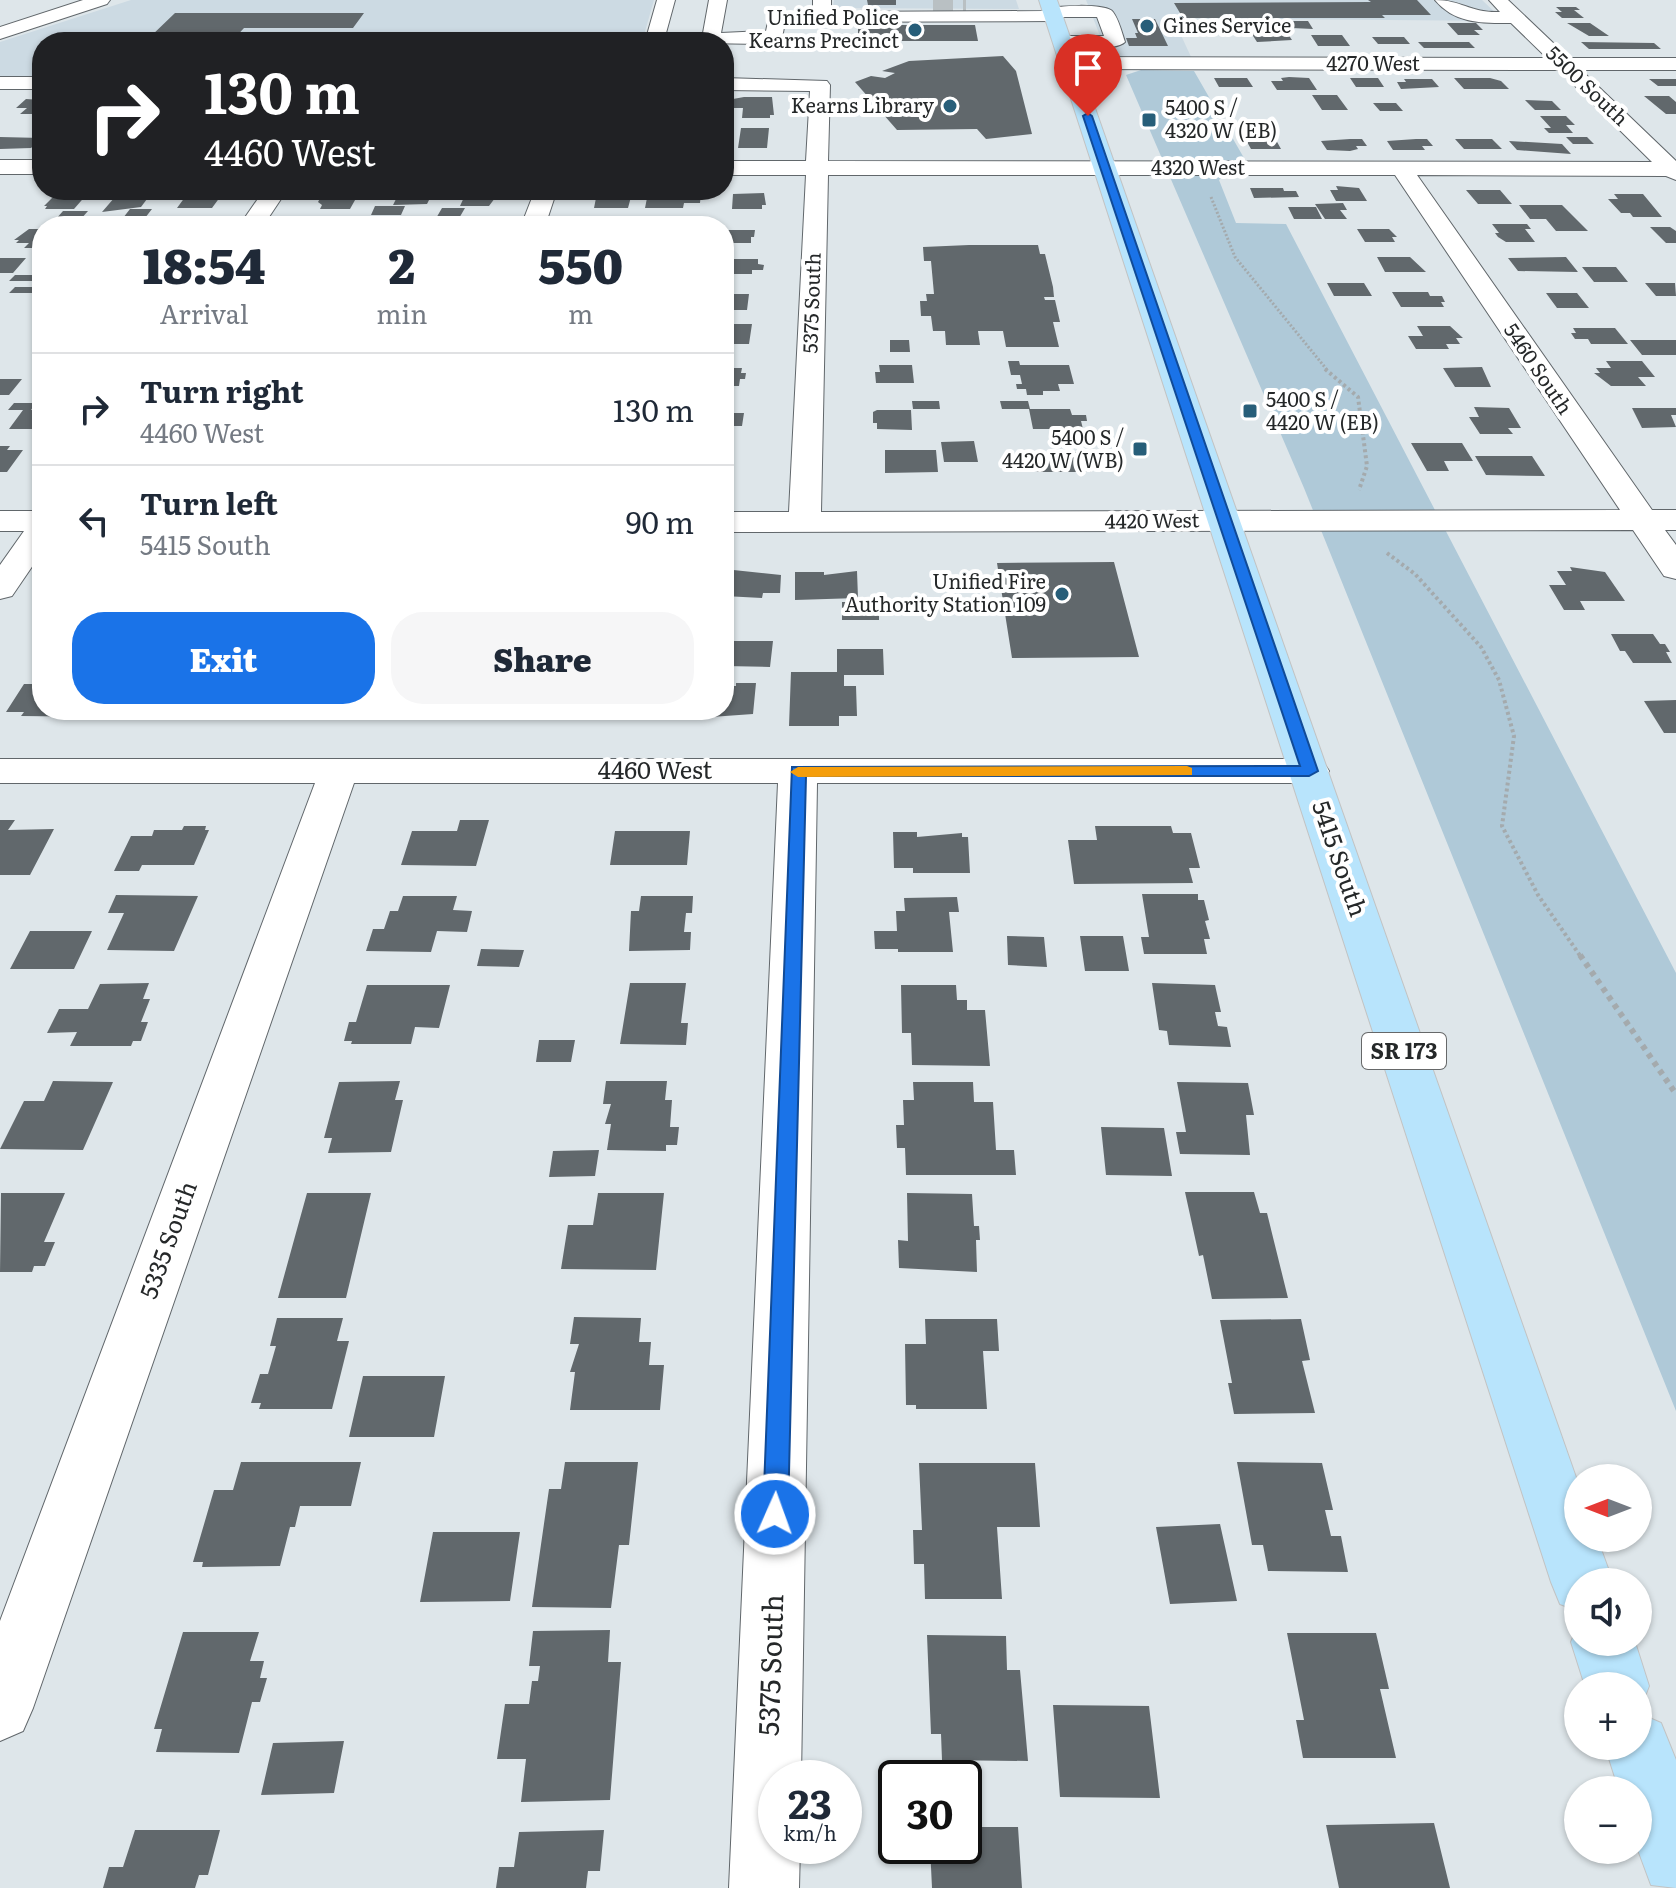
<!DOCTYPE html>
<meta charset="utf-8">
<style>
body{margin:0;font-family:Literata,serif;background:#f6f6f7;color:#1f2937;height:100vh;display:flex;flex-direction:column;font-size:30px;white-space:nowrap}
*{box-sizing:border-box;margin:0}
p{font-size:26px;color:#747a83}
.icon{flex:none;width:44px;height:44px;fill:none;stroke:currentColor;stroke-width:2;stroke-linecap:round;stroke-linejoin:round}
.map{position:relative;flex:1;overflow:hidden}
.panel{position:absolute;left:32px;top:216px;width:702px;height:504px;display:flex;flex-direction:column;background:#fff;border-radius:32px;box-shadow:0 2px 6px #0004}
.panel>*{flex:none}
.banner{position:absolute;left:32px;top:32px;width:702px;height:168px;border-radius:32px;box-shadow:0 2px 6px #0004;background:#202124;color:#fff;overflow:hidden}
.needle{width:52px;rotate:270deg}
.fabs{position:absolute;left:1564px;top:1464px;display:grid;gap:16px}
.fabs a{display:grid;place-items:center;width:88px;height:88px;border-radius:50%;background:#fff;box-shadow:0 2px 6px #0004;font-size:40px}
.speed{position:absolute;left:758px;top:1760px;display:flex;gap:16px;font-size:40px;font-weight:700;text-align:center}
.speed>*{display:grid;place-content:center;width:104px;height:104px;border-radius:50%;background:#fff;box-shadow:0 2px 6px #0004;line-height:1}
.speed small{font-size:20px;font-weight:400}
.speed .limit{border:4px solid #111;border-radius:12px;background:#fff;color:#111}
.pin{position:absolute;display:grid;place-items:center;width:68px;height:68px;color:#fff;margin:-82px -34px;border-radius:50% 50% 50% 0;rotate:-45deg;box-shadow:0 0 8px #0007}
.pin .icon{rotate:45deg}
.me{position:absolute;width:88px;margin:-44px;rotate:2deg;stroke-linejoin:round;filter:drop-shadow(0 0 6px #0008)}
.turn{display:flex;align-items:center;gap:28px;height:168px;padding:0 40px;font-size:36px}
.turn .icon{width:104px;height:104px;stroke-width:2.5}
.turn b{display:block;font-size:56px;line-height:68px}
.eta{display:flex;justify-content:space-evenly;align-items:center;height:136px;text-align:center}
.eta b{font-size:48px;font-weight:800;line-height:56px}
.button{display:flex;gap:16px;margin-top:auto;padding:16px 40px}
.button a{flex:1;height:92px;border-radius:32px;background:#1a73e8;color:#fff;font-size:32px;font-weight:800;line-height:92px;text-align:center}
.button a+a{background:#f6f6f7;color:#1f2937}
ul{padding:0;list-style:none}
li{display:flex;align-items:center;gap:24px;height:112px;padding:0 40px;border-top:2px solid #e0e1e3}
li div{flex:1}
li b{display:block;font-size:30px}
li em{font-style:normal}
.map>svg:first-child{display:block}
.built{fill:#ccdae3}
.green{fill:#afc9d8}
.building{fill:#61686c}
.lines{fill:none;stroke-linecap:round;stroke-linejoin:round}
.minor-tunnel{stroke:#b9c0c3;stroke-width:20;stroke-dasharray:20 10;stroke-linecap:butt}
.minor-casing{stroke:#61676b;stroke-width:2}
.major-casing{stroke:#c2c3c3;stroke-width:2}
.path-far2{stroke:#a4aaad;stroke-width:3;stroke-dasharray:2 2;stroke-linecap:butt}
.path-far1{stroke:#a4aaad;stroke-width:4;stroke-dasharray:3 3;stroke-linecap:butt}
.path{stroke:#a4aaad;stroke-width:6;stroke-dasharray:5 5;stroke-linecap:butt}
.minor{fill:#fff;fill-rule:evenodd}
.major{fill:#b8e4fc;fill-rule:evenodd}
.route{fill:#1a73e8;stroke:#114b97;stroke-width:2}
.slow{fill:#f59e0b}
.poi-dot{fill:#275e79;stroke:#fff;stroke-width:3}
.labels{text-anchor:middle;stroke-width:8;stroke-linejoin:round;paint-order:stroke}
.far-poi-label{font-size:20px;fill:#252829;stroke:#fff;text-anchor:end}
.far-street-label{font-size:20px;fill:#252829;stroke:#fff}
.shield{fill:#fff;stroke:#666869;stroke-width:2}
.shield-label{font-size:22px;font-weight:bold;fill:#252829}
.street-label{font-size:24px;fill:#252829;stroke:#fff}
.near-street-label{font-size:28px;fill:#252829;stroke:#fff}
</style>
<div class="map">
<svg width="1676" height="1888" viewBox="0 0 1676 1888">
<rect width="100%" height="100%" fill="#dee6ea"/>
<path class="built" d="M131,0H654L642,42H42V80H0V42Z
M834,0H1016L1019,9L833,8Z
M1086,0H1482L1504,21L1173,18L1192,59L1123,58L1106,51Z"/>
<path class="green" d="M1141,70L1194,71L1244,158L1219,180L1236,223L1286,224L1676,973V1411L1304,488L1126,75Z"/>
<path class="building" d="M867,0H896V5H868Z
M1368,0H1417L1431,15H1382L1385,18H1183L1174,3L1371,2Z
M1556,7H1576L1580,10H1574L1584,18H1562L1555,12H1562Z
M175,13H364L353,28H244L231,42H69L74,38H149Z
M1132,19H1155L1168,46H1129L1126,38H1137L1135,33H1138Z
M1287,21H1308L1313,29L1292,28Z
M1447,23H1476L1483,30H1474L1480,35H1458Z
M1567,23H1590L1609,36H1589Z
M858,25H975L978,41H858Z
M1246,25H1282L1292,40L1257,42Z
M1311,35H1342L1350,46H1318Z
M1372,37H1404L1410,44H1378Z
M1418,42H1469L1475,48H1424Z
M1581,42L1654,43L1661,49H1589Z
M1003,56L1016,71L1032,134L986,139L977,129L897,130L855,82L871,76L885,78L895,73L882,71L909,61Z
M1289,77L1309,78L1317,90H1277L1271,81H1283L1281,78Z
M1214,78H1247L1253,87H1219Z
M1350,78H1378L1384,87H1356Z
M1454,78H1490L1501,81L1509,89H1464Z
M1404,79H1432L1439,87L1401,89L1397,82H1406Z
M1649,79H1676V86H1658Z
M1312,95H1337L1348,110H1322Z
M1644,96H1669L1676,102V114H1666Z
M744,97H772L774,115H770V118H742L743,108H732L733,99Z
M26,99L42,100V109L37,114H20L27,108H16Z
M1525,100L1552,101L1561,110H1535Z
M1373,103H1396L1403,111H1380Z
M1540,116H1566L1575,125H1566L1573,133H1549L1544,128H1551Z
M741,128H769L767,148H738Z
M0,137L42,138L31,148L0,149Z
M1566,137H1587L1594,144H1573Z
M1350,139H1362L1367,146H1356L1358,149L1350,151L1327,150L1321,141Z
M1416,139H1427L1433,146H1422L1425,150H1393L1387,141Z
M1455,139H1492L1502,149H1464Z
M1246,140H1276L1281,149H1251Z
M1509,141L1562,144L1571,154L1517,150Z
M1336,186L1359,188L1367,201H1336L1330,190H1338Z
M1250,188H1283L1284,191H1296L1299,197L1254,198Z
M121,190L133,191H153L141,207L102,212Z
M1466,190H1500L1512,204H1478Z
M433,192L427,204L393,205L399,193Z
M680,192L701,193L700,203H684L683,208H645L647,198H668L669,193Z
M57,193H88L74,209H45L47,206H44Z
M188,193H223L212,208H177Z
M323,193H359L350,209H320L322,205L318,202Z
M466,193H493L491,198H495L489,206H460Z
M597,193H632L628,208H594Z
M764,193L766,205H762V209H732L733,194Z
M1614,194H1643L1662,217H1633L1630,213H1621L1608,199H1618Z
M1343,203L1347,210H1340L1347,219H1325L1315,204Z
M1519,205H1562L1588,231H1556L1546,219H1530Z
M375,206H405L401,215H371Z
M1288,207H1316L1322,219H1294Z
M442,208H465L458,220H435Z
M130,209H152L145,218H123Z
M63,211H88L81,219H56Z
M1492,224H1527L1531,229H1525L1535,242H1506L1498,237L1495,233H1499Z
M1650,227H1670L1676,231V243H1666Z
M29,229H42V248H24L29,243H16L19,240H14Z
M1357,229H1389L1397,237H1392L1395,242H1365Z
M724,230H755L754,237H751V243H724Z
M969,245H1038L1040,254H1045L1053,287L1054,297H1044L1045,300H1055L1060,322H1053L1059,347H1006L1003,331H978L980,345H946L945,331H933L931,316H921L920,301H927L926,294H934L931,261H924L923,247Z
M1377,257H1410L1426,272H1385Z
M1566,257L1578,272L1518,271L1508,258Z
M0,258H26L13,273H0Z
M724,259H758V264L764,265L763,270H752V274H724Z
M1582,267H1616L1628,282H1594Z
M15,275H39L33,281H9Z
M1327,283H1364L1372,296H1334Z
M1645,283H1675L1676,296H1656Z
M15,287H39L33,293H9Z
M1392,292H1428L1430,296H1442L1445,302H1441L1444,307H1401Z
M1546,293H1577L1589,308H1557Z
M724,294H749L747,310H724Z
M724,324H752L749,344H724Z
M1417,326H1450L1463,338H1456L1460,344H1446L1449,349H1416L1408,336H1423Z
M1573,328H1615L1628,344H1591L1588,339H1575L1571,333H1576Z
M890,340H909L910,352H890Z
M1630,340H1676V355H1642Z
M724,361H727V368H742L741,373H746L745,379H740L739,386H724Z
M1008,361H1019L1020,365H1069L1074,384H1058L1060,391H1043V395H1027L1026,389H1017L1016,384H1022L1020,375H1011Z
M1606,361H1642L1655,377H1638L1646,386H1611L1594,373H1600L1596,368H1611Z
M879,365H912L914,383H876L875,372H880Z
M1482,367L1491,387H1455L1443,368Z
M0,379H22L9,395H0Z
M912,401H939L940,409H913Z
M1000,401H1028L1030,409H1002Z
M14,403H36L31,410H42V429H9L23,410H8Z
M724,403H729L728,413H744L742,426H724Z
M1474,407L1509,408L1521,428H1508L1513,434H1480L1469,417H1479Z
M1632,408H1676V415H1671L1676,427L1642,428Z
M1029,409H1070L1072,415H1086L1087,421H1081L1083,429H1033Z
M877,410H911L912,430L877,429V423H873V412Z
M974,441L978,462H944L941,442Z
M1411,443H1462L1473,461H1444L1449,471H1427Z
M0,446H10L7,450H23L7,472H0Z
M885,450H936L938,472L885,473Z
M1034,452H1087L1091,472H1037L1036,465H1030V462H1035Z
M1475,456H1532L1545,476L1486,475Z
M1114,562L1139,657L1012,658L997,563Z
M1570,567L1605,572L1625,601H1580L1585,610H1564L1549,585H1566L1557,571H1572Z
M724,569L781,575L780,593H763L762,598L724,596Z
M857,571L858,598L795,600V572H824V575Z
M842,602H885V614H879V620H842Z
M1611,634H1653L1660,644H1665L1670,652H1666L1672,663H1633L1625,651H1620Z
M724,641H773L770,667L724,666Z
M837,649H883L884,675H844V686H856L857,716H839V726H789L791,672H837Z
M736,683H756L753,714L683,719L684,710H724V686H736Z
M24,684H42V710H113L110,717L21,716L24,712H6Z
M1676,700V733H1664L1644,701Z
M163,710H232L228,719L159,718Z
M269,710H321L320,714H299L298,718H265Z
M373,710H442L441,714L371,718Z
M477,710H544L543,714H533L532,719H477Z
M579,710H612V714H578Z
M0,820H15L8,830L54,829L30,875H0Z
M460,820H489L476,866L401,865L412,831H457Z
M184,826H206L205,830H209L194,865H142L139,871H114L131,836H152L154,830H182Z
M1095,826H1171L1173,833H1191L1200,868H1189L1193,883L1074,884L1068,840H1097Z
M615,831H690L687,865H610Z
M893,832H917V837L962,833V837H968L970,873H913V868H894Z
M1142,894H1198V900H1204L1209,920L1205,921L1210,939H1204L1207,954H1144L1141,937H1149Z
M116,895L198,896L174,951L107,950L124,913H108Z
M403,896H457L453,910L472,911L467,932L437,931L431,952L366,951L373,929H384L390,911H398Z
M641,896H693L692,913H686L684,932H691L690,950L629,951L631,911H639Z
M957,897L959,912H949L953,952H898V949H875L874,931H897L896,911H905L904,898Z
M30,931H92L74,969H10Z
M1007,936L1044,937L1047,967L1008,965Z
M1080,936H1123L1129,971H1085Z
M481,949L524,950L519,967L477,966Z
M149,983L143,999H150L141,1022H148L141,1041H133L131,1046H70L77,1032L47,1033L59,1009H88L100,984Z
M630,983H686L681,1023H688L686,1045L620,1044Z
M1152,983L1215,985L1221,1012H1215L1218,1026L1227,1027L1231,1047L1169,1045L1167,1031L1159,1030Z
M367,985H450L439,1028L415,1027L411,1044H351L352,1041H344L349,1022H356Z
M901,985H956L957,1000H967V1010H985L990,1066L912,1065L911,1033H902Z
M539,1040H575L571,1062H536Z
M53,1081L113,1082L83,1150L0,1149L24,1101H44Z
M400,1081L395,1100H403L391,1152L328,1153L332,1138H324L339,1082Z
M606,1081H667L665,1100H672L670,1127H679L677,1145H666V1151L607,1150L611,1124H605L611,1104H603Z
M913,1082H973L974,1102H993L996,1150H1014L1016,1175H906L905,1148H897L896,1125H904L903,1100H914Z
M1177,1082L1248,1083L1254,1115H1246L1250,1155L1180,1154L1176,1132H1186Z
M1101,1127L1164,1128L1172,1176L1106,1175Z
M599,1150L595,1176L549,1177L553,1151Z
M1185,1192H1254L1260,1213H1267L1288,1298L1212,1299L1203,1255L1199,1256Z
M1,1193H65L44,1242H55L45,1266H34L32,1272H0Z
M307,1193H371L346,1298H278Z
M598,1193H664L656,1270L561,1269L568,1225H593Z
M907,1193L972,1194L974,1226H979L980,1240H976L977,1272L899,1268L898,1240L908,1241Z
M574,1317L641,1318L639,1342H651L649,1365H664L660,1410H570L575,1372H570L579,1344H570Z
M277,1318H343L337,1341H349L332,1409H259L261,1403H251L260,1374H268L276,1346H270Z
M925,1319H997L999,1351H983L987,1409H916V1405H906L905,1344H926Z
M1301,1319L1310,1360L1302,1361L1315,1413L1234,1414L1228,1383H1232L1220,1320Z
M363,1376H445L434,1437H349Z
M241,1462H361L351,1506H300L295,1527H290L280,1566L202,1567L203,1562H193L214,1490H233Z
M565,1462H638L629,1545H619L611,1608L532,1607L549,1489H561Z
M1237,1462L1322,1463L1333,1510H1325L1331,1536H1341L1348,1572L1268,1571L1263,1545H1252Z
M919,1463H1035L1040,1527H997L1002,1599H925L924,1564H914L913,1530H922Z
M1220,1524L1237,1601L1170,1604L1156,1527Z
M433,1532H520L510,1601L420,1602Z
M610,1630L608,1662H621L610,1800L521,1802L526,1759H497L505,1704H529L532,1681H538L540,1666H529L533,1631Z
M183,1632H259L250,1661H264L260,1678H267L260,1702H252L239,1753L156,1752L162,1729H154Z
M1287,1633H1376L1389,1689H1380L1396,1758H1303L1296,1720H1304Z
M927,1635L1006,1636L1007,1670H1020L1028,1761L942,1760L941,1734H931Z
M1053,1705L1149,1706L1160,1798L1060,1797Z
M344,1741L334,1793L261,1795L273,1743Z
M1434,1823L1450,1888H1339L1326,1825Z
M964,1827H1018L1022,1888H932L930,1846H964Z
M135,1830H220L208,1875H199L195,1888H103L109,1867H123Z
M604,1830L600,1871H588L586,1888H496L499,1867H514L519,1832Z"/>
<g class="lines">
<path class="minor-tunnel" d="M933,2H966"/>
<g class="minor-casing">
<path id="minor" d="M83,0H110L107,4L0,39V27Z
M657,0H675L666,33H703L709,0H727L721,33L766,31L770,13L813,12V0H831V12L1044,11C1053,5 1106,3 1113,12C1119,20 1122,33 1125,42C1116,51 1065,51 1056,42L1065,36H1104L1097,17H1062L1054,21L785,22L782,38L761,44L645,42Z
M1435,0C1462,0 1470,13 1500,12L1489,0H1508L1569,58H1676V70H1581L1676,161V180L1666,176L1417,175L1652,510H1676V530H1665L1676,545V579L1664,576L1633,530L724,532V512H789L806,175H724V161H806L810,91L724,90V78L827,81L830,85L828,161L1652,162L1559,70L1070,69L1060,63L1070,57L1547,58L1511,23C1482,23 1455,24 1435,0ZM828,175H1395L1620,510L821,512Z
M0,77H42V89H0Z
M0,160H42V174H0Z
M264,190H287L263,226H239Z
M535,190H557L545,226H521Z
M0,511H42V552L12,596L0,599V565L24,531H0Z
M0,759H1309L1323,762L1329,771L1323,780L1309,783H817L801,1778H776V1846H800L799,1888H729L778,783H354L33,1708L23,1731L0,1741V1621L315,783H0Z"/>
</g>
<g class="major-casing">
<path id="major" d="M1039,0H1057L1578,1483V1538H1597L1613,1582H1578V1611L1560,1604L1551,1582Z
M1578,1626V1642H1635L1649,1686L1640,1709L1638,1686H1585L1571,1642Z
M1638,1713L1661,1723L1676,1760V1888L1651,1885L1638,1850V1790H1619L1605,1746H1638Z"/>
</g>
<path class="path-far2" d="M1211,197L1235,257L1328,371"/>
<path class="path-far1" d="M1325,369L1358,397L1367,466L1359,490
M1387,553L1415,574L1481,647L1499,680L1514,736L1502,826L1538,895L1581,957"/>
<path class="path" d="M1580,955L1676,1094"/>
<use href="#minor" class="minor"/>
<use href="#major" class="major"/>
</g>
<path class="route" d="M1088,113L1092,116L1318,771L1309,776H806L788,1514L784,1522L775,1526L766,1522L763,1514L792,767L1300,766L1083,116Z"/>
<path class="slow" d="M1187,766L1192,768V775L798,777L790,772L798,767Z"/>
<g class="poi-dot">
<circle cx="1147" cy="26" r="8"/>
<circle cx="915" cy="30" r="8"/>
<circle cx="950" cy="106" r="8"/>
<rect x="1141" y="112" width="16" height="16" rx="4"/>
<rect x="1242" y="403" width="16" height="16" rx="4"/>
<rect x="1132" y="441" width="16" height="16" rx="4"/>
<circle cx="1062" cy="594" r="8"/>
</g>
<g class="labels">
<g class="far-poi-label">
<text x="899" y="25">Unified Police<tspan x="899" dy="23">Kearns Precinct</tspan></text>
<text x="1163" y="33" text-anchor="start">Gines Service</text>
<text x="934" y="113">Kearns Library</text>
<text x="1165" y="115" text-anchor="start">5400 S /<tspan x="1165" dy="23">4320 W (EB)</tspan></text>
<text x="1266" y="407" text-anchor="start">5400 S /<tspan x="1266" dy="23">4420 W (EB)</tspan></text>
<text x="1124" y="445">5400 S /<tspan x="1124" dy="23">4420 W (WB)</tspan></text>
<text x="1046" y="589">Unified Fire<tspan x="1046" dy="23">Authority Station 109</tspan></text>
</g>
<g class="far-street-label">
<text x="1373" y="71">4270 West</text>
<text transform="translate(1587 86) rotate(44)" y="7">5500 South</text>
<text x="1198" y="175">4320 West</text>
<text transform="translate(812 303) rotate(-88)" y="7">5375 South</text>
<text transform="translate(1538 369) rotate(56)" y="7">5460 South</text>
<text transform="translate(1152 521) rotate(-1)" y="7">4420 West</text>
</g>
<rect class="shield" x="1362" y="1033" width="84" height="36" rx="6"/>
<g class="shield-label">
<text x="1404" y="1059">SR 173</text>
</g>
<g class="street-label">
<text x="655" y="779">4460 West</text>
<text transform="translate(1339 859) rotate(71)" y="8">5415 South</text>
<text transform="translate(169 1240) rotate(-70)" y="8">5335 South</text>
</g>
<g class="near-street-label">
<text transform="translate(771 1665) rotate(-88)" y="10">5375 South</text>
</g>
</g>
</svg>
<div class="fabs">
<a><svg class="needle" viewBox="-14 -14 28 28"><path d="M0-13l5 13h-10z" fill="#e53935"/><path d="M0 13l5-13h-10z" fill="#747a83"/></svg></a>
<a><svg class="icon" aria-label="sound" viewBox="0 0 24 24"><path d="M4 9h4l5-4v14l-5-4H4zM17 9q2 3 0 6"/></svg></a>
<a>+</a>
<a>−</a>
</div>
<div class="speed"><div>23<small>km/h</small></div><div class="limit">30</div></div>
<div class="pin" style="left:1088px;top:116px;background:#d93025"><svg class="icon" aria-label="arrive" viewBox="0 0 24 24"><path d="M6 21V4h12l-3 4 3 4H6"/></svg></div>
<svg class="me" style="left:775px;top:1514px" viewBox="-20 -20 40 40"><circle r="17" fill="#1a73e8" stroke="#fff" stroke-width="3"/><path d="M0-11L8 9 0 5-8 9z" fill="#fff"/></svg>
<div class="banner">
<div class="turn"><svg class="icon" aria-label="right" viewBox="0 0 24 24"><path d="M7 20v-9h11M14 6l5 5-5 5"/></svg><div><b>130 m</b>4460 West</div></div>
</div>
<section class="panel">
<div class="eta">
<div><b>18:54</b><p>Arrival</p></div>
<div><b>2</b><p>min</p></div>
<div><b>550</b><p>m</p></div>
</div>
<ul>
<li><svg class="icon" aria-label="right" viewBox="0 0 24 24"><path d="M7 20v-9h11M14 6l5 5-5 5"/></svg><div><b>Turn right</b><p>4460 West</p></div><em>130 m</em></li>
<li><svg class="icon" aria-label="left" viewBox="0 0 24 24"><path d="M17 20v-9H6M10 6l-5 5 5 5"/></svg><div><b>Turn left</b><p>5415 South</p></div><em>90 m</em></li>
</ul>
<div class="button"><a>Exit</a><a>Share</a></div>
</section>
</div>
